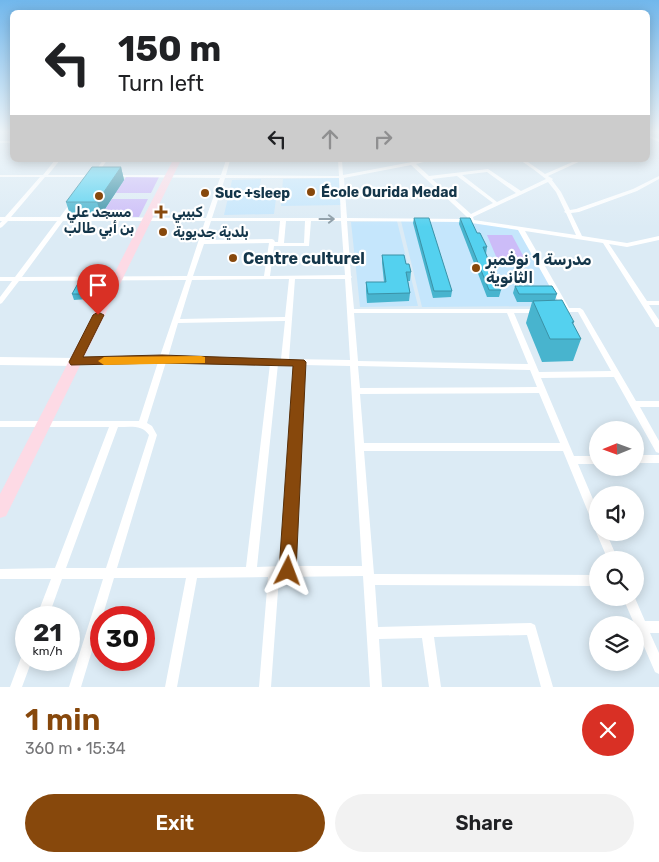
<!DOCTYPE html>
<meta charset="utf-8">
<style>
body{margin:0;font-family:Rubik,"Noto Naskh Arabic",sans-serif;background:#f2f2f2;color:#202124;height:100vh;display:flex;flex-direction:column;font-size:19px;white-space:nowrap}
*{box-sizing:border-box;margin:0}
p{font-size:16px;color:#757577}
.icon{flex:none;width:28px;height:28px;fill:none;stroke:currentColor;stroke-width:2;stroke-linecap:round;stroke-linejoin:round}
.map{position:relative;height:687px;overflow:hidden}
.side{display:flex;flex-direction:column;background:#fff;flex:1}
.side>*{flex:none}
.banner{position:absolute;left:10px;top:10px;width:640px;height:152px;border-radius:8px;box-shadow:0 2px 12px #0003;background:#fff;color:#202124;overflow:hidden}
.needle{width:32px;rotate:269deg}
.fabs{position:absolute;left:589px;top:421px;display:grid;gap:10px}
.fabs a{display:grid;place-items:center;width:55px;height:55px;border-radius:50%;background:#fff;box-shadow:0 2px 12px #0003;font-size:25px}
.speed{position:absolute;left:15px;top:606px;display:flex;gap:10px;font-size:25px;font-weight:700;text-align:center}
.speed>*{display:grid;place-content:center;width:65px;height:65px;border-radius:50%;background:#fff;box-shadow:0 2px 12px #0003;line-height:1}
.speed small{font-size:12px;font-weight:400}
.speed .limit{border:8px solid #d22;background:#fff;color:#111}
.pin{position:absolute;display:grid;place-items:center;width:42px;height:42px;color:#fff;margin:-51px -21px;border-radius:50% 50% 50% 0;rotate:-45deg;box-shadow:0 0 5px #0007}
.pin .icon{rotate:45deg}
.me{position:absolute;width:55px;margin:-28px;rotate:3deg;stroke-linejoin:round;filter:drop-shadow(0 0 4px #0008)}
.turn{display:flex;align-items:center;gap:18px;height:105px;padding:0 25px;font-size:22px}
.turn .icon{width:65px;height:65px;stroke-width:2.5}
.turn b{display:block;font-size:35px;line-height:42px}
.lanes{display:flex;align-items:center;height:48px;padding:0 25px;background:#0003;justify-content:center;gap:25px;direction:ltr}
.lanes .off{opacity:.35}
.round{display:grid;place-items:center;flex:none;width:52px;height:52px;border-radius:26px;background:#f2f2f2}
.overview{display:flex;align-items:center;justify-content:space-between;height:85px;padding:0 25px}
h1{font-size:30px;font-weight:600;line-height:38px;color:#87480c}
.action{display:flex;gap:10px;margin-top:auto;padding:10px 25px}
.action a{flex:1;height:58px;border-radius:30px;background:#87480c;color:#fff;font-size:20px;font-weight:600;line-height:58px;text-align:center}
.action a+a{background:#f2f2f2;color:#202124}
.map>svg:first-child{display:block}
.built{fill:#c5e6fc}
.green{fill:#ccbcf8}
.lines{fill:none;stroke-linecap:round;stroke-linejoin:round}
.lane-far1{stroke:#fff;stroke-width:3}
.lane{stroke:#fff;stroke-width:4}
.street{fill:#fff;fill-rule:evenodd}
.secondary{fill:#fff;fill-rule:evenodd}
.primary{fill:#fddae5;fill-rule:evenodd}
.wall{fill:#48b4ce}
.shaded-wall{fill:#3b92a7}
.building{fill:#54d1ef;stroke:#3b92a7}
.oneway{stroke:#8a9aa4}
.route{fill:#87480c;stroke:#582f08}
.slow{fill:#f59e0b}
.poi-dot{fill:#87480c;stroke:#fff;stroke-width:2}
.labels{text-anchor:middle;stroke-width:4.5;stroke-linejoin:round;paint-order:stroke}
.far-poi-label{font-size:14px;font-weight:bold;fill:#14364a;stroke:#fff;text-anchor:start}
.poi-label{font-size:16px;font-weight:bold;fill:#14364a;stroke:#fff;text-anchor:start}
</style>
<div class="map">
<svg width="659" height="687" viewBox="0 0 659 687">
<rect width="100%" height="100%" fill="#dcebf5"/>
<path class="built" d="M339,178L342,205L281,206L283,179Z
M261,179L259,191H277L274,214L224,215L232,180Z
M397,221L418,306L360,307L351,222Z
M401,221H458L519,229L560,306L422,307Z"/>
<path class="green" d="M126,177H159L151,193H115Z
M112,199H148L139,217L100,216Z
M487,235H512L526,261H498Z"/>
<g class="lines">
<path class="lane-far1" d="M101,284L107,278"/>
<path class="lane" d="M102,282L96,294L106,299"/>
<path class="street" d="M648,135L659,139V142L648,137Z
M0,141H12V143H0Z
M55,160H60L48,175H93L103,160H107L97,175L98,177H45L11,217H60L71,202L73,201L76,203L65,217L206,218L220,178L113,177L111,176L113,175H221L226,160H230L226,175L339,176L338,160H342L343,175L412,162L431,160L416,164L429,176L488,169L521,191L546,179L533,169L520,160H525L545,174L577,160H583L548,176L553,179L552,180L561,192L570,210L576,209L633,189L659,176V179L637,191L579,212L571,213L582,236L627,243L659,236V240L627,247L609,244L647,301H659V305H649L659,320V327H656L603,243L525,231L569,308H580L583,310L636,401H659V407H640L659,441V453L656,452L614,377L541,378L574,456H598V464H578L598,511V528L594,527L593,524L563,451H364L374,574L598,575V586L375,585L378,627L531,623L535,625L553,687H541L527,635L434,637L441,687H429L422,638L379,639L382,687H370L363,576L279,577L271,687H259L268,577L197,578L177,687H165L186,578H114L102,618H101V621L81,687H69L103,579H62L48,618H36L51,579H0V569L55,568L109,427H0V421H139L158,362L75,365L71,362L75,359L160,356L186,280L19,281L2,303L0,304V297L12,281H0V277H15L57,221H8L2,227L0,228V223L2,221H0V217H5L40,177H0V175H43ZM411,165L467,217L468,219L347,218L344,178ZM487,172L516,193L497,202L462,175ZM457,176L493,203L471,214L432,179ZM225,178H339L341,218H212ZM548,182L556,192L565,211L564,212L566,213L576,235L474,220L473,217ZM63,221H205L187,276L22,277ZM211,221H280L278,242H275L274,240L272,239L205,240ZM286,221H305L304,243H284ZM311,221H341L345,275L270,276L274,246H309ZM347,221L465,222L518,230L562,308H556L555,310L558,312H578L611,371L539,372L514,313H541L542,311L541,309H354L351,278L352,277L351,276ZM269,243L264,276H193L204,244ZM289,279L285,317L180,319L192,280ZM295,279H345L350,360L289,359ZM354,313H507L528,364L358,361ZM285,321L281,359L168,357L178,323ZM166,362L270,364L246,567L117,568L157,435L152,426L147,423ZM278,364L296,365L283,566L257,567ZM304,365L350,366L362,566H294ZM358,366L530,370L537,387L360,388ZM539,393L560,443H364L360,394ZM118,427C129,427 142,424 149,435L106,568H66Z
M635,455H659V463H635Z
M597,529L598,532H606L618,560H608L596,532Z
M623,598H635L645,621H659V633H650L659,653V674L655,672Z
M26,653V660H32L22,687H10L22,655Z"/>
<path class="secondary" d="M0,357L75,358L81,362L75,366L0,365Z"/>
<path class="primary" d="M173,160H181L6,516L0,518V494Z"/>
</g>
<path class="wall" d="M121,167L124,180L101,215H70L66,202Z
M414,218L452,291L451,297L433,298L413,223Z
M460,218L477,233L487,247L486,254L501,290L499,297H487L459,224Z
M382,255L406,264L411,272L410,281H408L410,293L409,301L367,303L366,291V282H384L382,263Z
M96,283L93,297H89L88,299L74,300L72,294Z
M515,286L557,294L555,300L574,322L573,324L581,339L573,361L542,362L526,323L532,302H517L513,293Z"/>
<path class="shaded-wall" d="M121,167L124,180L101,215L97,202Z
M94,277L96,283L93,297L91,291Z
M87,291L89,297L88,299L86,294Z"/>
<path class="building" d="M92,167H121L97,202H66Z
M414,218H429L452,291H434Z
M460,218H470L477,233H480L487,247H483L501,290H489Z
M382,255H404L406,264H409L411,272H406L410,293L368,294L366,282H386Z
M94,277L91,291H87L86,294H72L81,278Z
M515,286H552L557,294H519Z
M562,300L574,322H572L581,339H550L533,301Z"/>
<defs><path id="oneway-shaft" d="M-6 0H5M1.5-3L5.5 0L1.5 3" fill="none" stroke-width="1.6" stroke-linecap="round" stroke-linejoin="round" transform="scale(1.25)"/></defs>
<use class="oneway" href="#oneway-shaft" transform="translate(327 219)"/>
<linearGradient id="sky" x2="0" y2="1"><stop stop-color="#71b7ec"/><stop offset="0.58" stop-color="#eff6fa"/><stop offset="1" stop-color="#eff6fa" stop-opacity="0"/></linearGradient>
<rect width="659" height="227" fill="url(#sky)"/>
<path class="route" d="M98,312L104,315L83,357L162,355L304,360L306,362L296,571L293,577L288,579L282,577L279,571L293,366L162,363L71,365L69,362L93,315Z"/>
<path class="slow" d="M201,356L205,357V363L104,365L98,361L104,357Z"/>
<g class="poi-dot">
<circle cx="311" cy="192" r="5"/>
<circle cx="205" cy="193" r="5"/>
<circle cx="99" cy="196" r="5"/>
<path d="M158.5 204.5h5v5h5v5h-5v5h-5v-5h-5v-5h5z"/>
<circle cx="163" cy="232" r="5"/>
<circle cx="233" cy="258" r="5"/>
<circle cx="476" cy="268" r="5"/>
</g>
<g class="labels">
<g class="far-poi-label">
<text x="321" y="197">École Ourida Medad</text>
<text x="215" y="198">Suc +sleep</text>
<text x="99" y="217" text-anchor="middle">مسجد علي<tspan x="99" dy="16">بن أبي طالب</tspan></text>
<text x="172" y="217">كبيبي</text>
<text x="173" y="237">بلدية جديوية</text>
</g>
<g class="poi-label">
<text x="243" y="264">Centre culturel</text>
<text x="486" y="265">مدرسة 1 نوفمبر<tspan x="486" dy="18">الثانوية</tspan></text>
</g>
</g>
</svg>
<div class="fabs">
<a><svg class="needle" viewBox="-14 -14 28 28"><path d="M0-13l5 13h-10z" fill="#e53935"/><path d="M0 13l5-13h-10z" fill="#757577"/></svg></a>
<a><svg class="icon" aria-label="sound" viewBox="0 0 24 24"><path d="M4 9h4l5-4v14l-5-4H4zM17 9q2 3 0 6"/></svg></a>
<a><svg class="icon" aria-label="search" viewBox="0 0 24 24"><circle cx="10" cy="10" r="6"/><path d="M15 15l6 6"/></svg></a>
<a><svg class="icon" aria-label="layers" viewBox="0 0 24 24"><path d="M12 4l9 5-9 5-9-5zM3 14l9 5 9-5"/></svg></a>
</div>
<div class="speed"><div>21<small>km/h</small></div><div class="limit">30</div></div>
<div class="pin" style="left:98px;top:315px;background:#d93025"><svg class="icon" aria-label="arrive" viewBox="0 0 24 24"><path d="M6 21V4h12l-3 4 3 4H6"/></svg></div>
<svg class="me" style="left:288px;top:571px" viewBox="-20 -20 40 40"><path d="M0-17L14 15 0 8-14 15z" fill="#87480c" stroke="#fff" stroke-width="4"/></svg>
<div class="banner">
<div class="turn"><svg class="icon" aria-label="left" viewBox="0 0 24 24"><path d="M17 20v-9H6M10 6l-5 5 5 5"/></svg><div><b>150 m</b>Turn left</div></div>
<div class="lanes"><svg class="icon" aria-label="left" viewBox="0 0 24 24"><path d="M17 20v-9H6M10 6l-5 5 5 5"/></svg><svg class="icon off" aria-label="ahead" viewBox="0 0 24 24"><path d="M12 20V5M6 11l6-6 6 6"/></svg><svg class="icon off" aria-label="right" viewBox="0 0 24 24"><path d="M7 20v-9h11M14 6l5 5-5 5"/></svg></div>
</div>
</div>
<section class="side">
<div class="overview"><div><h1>1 min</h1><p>360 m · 15:34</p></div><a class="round" style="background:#d93025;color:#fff"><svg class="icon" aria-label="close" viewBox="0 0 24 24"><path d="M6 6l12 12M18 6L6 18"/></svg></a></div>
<div class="action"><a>Exit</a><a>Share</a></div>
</section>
